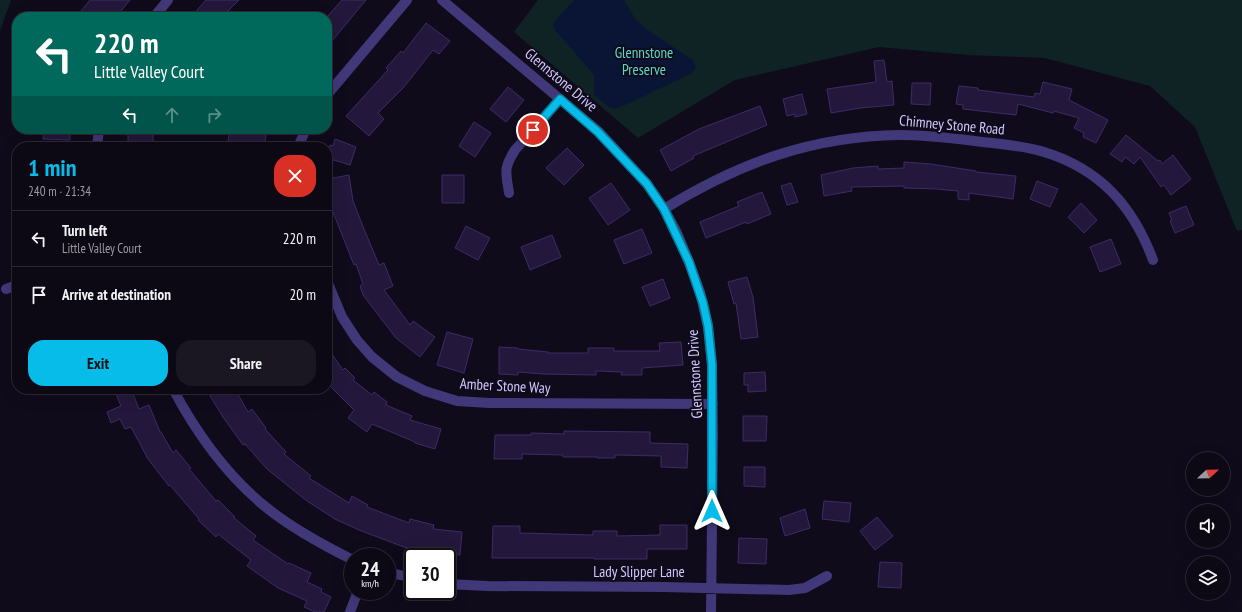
<!DOCTYPE html>
<meta charset="utf-8">
<style>
body{margin:0;font-family:"PT Sans Narrow",sans-serif;background:#1a1622;color:#f1f3f6;height:100vh;display:flex;flex-direction:column;font-size:15px;white-space:nowrap}
*{box-sizing:border-box;margin:0}
p{font-size:13px;color:#9a9aa0}
.icon{flex:none;width:22px;height:22px;fill:none;stroke:currentColor;stroke-width:2;stroke-linecap:round;stroke-linejoin:round}
.map{position:relative;flex:1;overflow:hidden}
.sheet{position:absolute;left:12px;top:142px;width:320px;height:252px;display:flex;flex-direction:column;background:#0c0814;border-radius:16px;box-shadow:0 4px 16px #0002,0 0 0 1px #2c2934}
.sheet>*{flex:none}
.top-card{position:absolute;left:12px;top:12px;width:320px;height:122px;border-radius:16px;box-shadow:0 4px 16px #0002,0 0 0 1px #2c2934;background:#00695c;color:#fff;overflow:hidden}
.needle{width:26px;rotate:68deg}
.controls{position:absolute;left:1186px;top:452px;display:grid;gap:8px}
.controls a{display:grid;place-items:center;width:44px;height:44px;border-radius:50%;background:#0c0814;box-shadow:0 4px 16px #0002,0 0 0 1px #2c2934;font-size:20px}
.speed{position:absolute;left:344px;top:548px;display:flex;gap:8px;font-size:20px;font-weight:700;text-align:center}
.speed>*{display:grid;place-content:center;width:52px;height:52px;border-radius:50%;background:#0c0814;box-shadow:0 4px 16px #0002,0 0 0 1px #2c2934;line-height:1}
.speed small{font-size:10px;font-weight:400}
.speed .limit{border:2px solid #111;border-radius:6px;background:#fff;color:#111}
.pin{position:absolute;display:grid;place-items:center;width:34px;height:34px;color:#fff;margin:-17px;border:2px solid #fff;border-radius:50%;box-shadow:0 1px 4px #0007}
.me{position:absolute;width:44px;margin:-22px;rotate:0deg;stroke-linejoin:round;filter:drop-shadow(0 0 3px #0008)}
.turn{display:flex;align-items:center;gap:14px;height:84px;padding:0 16px;font-size:18px}
.turn .icon{width:52px;height:52px;stroke-width:2.5}
.turn b{display:block;font-size:28px;line-height:34px}
.lanes{display:flex;align-items:center;height:38px;padding:0 16px;background:#0003;justify-content:center;gap:20px;direction:ltr}
.lanes .off{opacity:.35}
.round{display:grid;place-items:center;flex:none;width:42px;height:42px;border-radius:16px;background:#1a1622}
.headline{display:flex;align-items:center;justify-content:space-between;height:68px;padding:0 16px}
h1{font-size:24px;font-weight:700;line-height:30px;color:#07bce9}
.button{display:flex;gap:8px;margin-top:auto;padding:8px 16px}
.button a{flex:1;height:46px;border-radius:16px;background:#07bce9;color:#111;font-size:16px;font-weight:700;line-height:46px;text-align:center}
.button a+a{background:#1a1622;color:#f1f3f6}
ul{padding:0;list-style:none}
li{display:flex;align-items:center;gap:12px;height:56px;padding:0 16px;border-top:1px solid #2c2934}
li div{flex:1}
li b{display:block;font-size:15px}
li em{font-style:normal}
.map>svg:first-child{display:block}
.green{fill:#0f2325}
.water{fill:#0a1536}
.building{fill:#23183b;stroke:#3d2b67}
.lines{fill:none;stroke-linecap:round;stroke-linejoin:round}
.minor{stroke:#413879;stroke-width:10}
.route-casing{stroke:#057a97;stroke-width:10}
.route{stroke:#07bce9;stroke-width:7}
.labels{text-anchor:middle;stroke-width:4;stroke-linejoin:round;paint-order:stroke}
.park-label{font-size:15px;fill:#57d9c6;stroke:#100b1b}
.street-label{font-size:15px;fill:#d3c7fd;stroke:#100b1b}
</style>
<div class="map">
<svg width="1242" height="612" viewBox="0 0 1242 612">
<rect width="100%" height="100%" fill="#100b1b"/>
<path class="green" d="M0,0H11L0,31Z
M538,0H1242V230L1237,231L1195,127L1150,86L1045,58L968,55L879,47L735,80L638,138L514,32Z"/>
<path class="water" d="M574,0H624L636,20L649,31L693,60L696,67L692,73L630,103L614,109L607,106L594,94V75L555,30L553,25L555,21Z"/>
<path class="building" d="M90,0H130L116,17H76Z
M206,0H239L222,17H191Z
M342,0H366L327,47V17Z
M426,23L450,41L439,54L433,50L404,87L378,113L384,119L369,136L346,116L388,70L386,68L401,51L403,53Z
M884,60L887,82L892,81L894,105L860,108L831,113L827,89L876,82L874,61Z
M1043,82L1072,89L1069,100L1108,120L1096,143L1083,137L1084,133L1074,128L1079,118L1054,111L1053,113L1018,104L1016,115L963,109V105L956,104L959,86L978,88V90L1034,97L1035,93L1040,94Z
M912,83H931L930,105L911,104Z
M508,87L524,100L506,122L490,109Z
M802,94L807,114L795,117V114L787,116L783,99Z
M760,106L767,125L693,156L694,158L671,171L660,150L699,129Z
M474,122L491,133L475,157L459,146Z
M44,129H70V140L43,139Z
M128,129H153V147H128Z
M230,129H267L264,147H227Z
M1126,135L1158,161L1160,160L1162,164L1173,155L1191,179L1171,195L1164,185L1161,187L1140,157L1134,164L1125,157L1122,162L1110,154Z
M335,139L356,147L350,165L327,158V152L330,145L333,146Z
M567,148L584,165L564,185L546,168Z
M904,162L931,164L976,171V172L1016,176L1013,199L969,193V200L958,199V191L936,189L904,188V186L851,187L852,191L824,196L821,175L853,168L878,166V169L904,168Z
M349,175L353,201L364,229L379,265L384,263L393,286L384,290L410,325L413,321L435,337L420,357L396,338L363,295L360,286L363,284L356,264L354,265L327,197V185H328V179Z
M442,175H464V203H442Z
M1037,181L1058,189L1050,207L1030,199Z
M611,183L630,210L608,225L589,198Z
M791,183L798,202L787,205L781,186Z
M762,192L771,214L747,224L746,222L706,238L700,222L739,206L737,202Z
M1081,203L1097,220L1084,233L1068,217Z
M1186,206L1194,225L1175,233L1170,221L1172,220L1169,213Z
M466,226L490,238L478,260L455,248Z
M642,229L652,253L624,264L614,240Z
M552,235L561,257L530,270L521,247Z
M1111,239L1121,264L1100,272L1090,247Z
M747,277L753,297L758,337L741,339L736,303L734,304L728,282Z
M663,279L670,298L650,306L642,287Z
M447,332L473,339L464,373L437,365Z
M681,342L683,365L642,368V375H621L622,372L596,371V375L543,374L518,372V375L499,374V347L518,348V349L548,352V353H588V348H614V351H660L659,343Z
M327,347L343,370L345,368L355,378L353,380L372,395L374,392L387,402L386,405L412,416L410,420L441,429L435,449L415,443V442L372,424L367,432L348,418L354,410L327,383Z
M765,372L766,391L748,392V385H744V373Z
M114,389H131L139,409L149,405L160,432H161L173,453L176,450L191,468L189,469L216,501L218,500L235,517L234,518L256,536L253,540L288,564L289,563L311,573L307,582L322,589L321,592L331,597L324,612H315L304,607L307,601L278,588L247,566L251,560L218,534L216,537L198,520L199,519L170,485L169,486L148,459L131,427L125,429L120,419L111,423L107,412L121,406Z
M222,389H235L248,412L252,409L266,428L265,429L286,452L284,454L311,476L309,478L349,503L352,496L368,505L367,507L409,523L410,519L434,525L433,529L462,532L460,555L424,552L404,547L359,530L335,519L307,501L267,469L245,444L243,445L223,417L210,396Z
M743,416H767L766,441H743Z
M564,431L650,432V443L688,444L687,468L661,467V456L615,455V458H597V457H563V455L522,454V459H494L495,435H531V433L564,434Z
M744,467H765V487L744,486Z
M824,501L851,503L849,522L822,519Z
M805,509L810,528L785,536L780,518Z
M877,517L893,536L875,550L860,531Z
M660,525H687V549H647V559H594V558H492L493,526H520V533L593,535V531H617V536L660,535Z
M739,538L767,539L766,564L738,563Z
M880,562L902,563L901,588L878,587Z"/>
<g class="lines">
<path class="minor" d="M442,0L598,131L647,184L664,209L677,233L689,262L700,292L708,326L712,365L713,433L711,612
M154,17L168,0
M327,95L407,0
M97,147L99,129
M298,147L306,129
M509,193C506,172 503,169 515,150L560,99
M664,209C739,163 812,136 900,135C925,135 950,138 975,141C998,144 1022,145 1044,152C1100,169 1133,206 1153,260
M327,281L342,317L357,340L372,357L397,377L425,391L457,401L489,403L713,404
M6,289L17,285
M173,389C197,434 227,476 267,508C293,529 323,545 353,560
M387,572L413,578
M447,584L487,586L664,587L789,590L805,588L827,576
M350,612L358,591"/>
</g>
<g class="lines">
<g class="route-casing">
<path id="route" d="M533,130L560,99L598,132L647,184L664,209L689,262L703,303L708,326L712,365V511"/>
</g>
<use href="#route" class="route"/>
</g>
<g class="labels">
<g class="park-label">
<text x="644" y="58">Glennstone<tspan x="644" dy="17">Preserve</tspan></text>
</g>
<g class="street-label">
<text transform="translate(561 80) rotate(40)" y="5">Glennstone Drive</text>
<text transform="translate(952 125) rotate(5)" y="5">Chimney Stone Road</text>
<text transform="translate(695 374) rotate(-93)" y="5">Glennstone Drive</text>
<text transform="translate(505 386) rotate(3)" y="5">Amber Stone Way</text>
<text x="639" y="577">Lady Slipper Lane</text>
</g>
</g>
</svg>
<div class="controls">
<a><svg class="needle" viewBox="-14 -14 28 28"><path d="M0-13l5 13h-10z" fill="#e53935"/><path d="M0 13l5-13h-10z" fill="#9a9aa0"/></svg></a>
<a><svg class="icon" aria-label="sound" viewBox="0 0 24 24"><path d="M4 9h4l5-4v14l-5-4H4zM17 9q2 3 0 6"/></svg></a>
<a><svg class="icon" aria-label="layers" viewBox="0 0 24 24"><path d="M12 4l9 5-9 5-9-5zM3 14l9 5 9-5"/></svg></a>
</div>
<div class="speed"><div>24<small>km/h</small></div><div class="limit">30</div></div>
<div class="pin" style="left:533px;top:130px;background:#d93025"><svg class="icon" aria-label="arrive" viewBox="0 0 24 24"><path d="M6 21V4h12l-3 4 3 4H6"/></svg></div>
<svg class="me" style="left:712px;top:511px" viewBox="-20 -20 40 40"><path d="M0-17L14 15 0 8-14 15z" fill="#07bce9" stroke="#fff" stroke-width="4"/></svg>
<div class="top-card">
<div class="turn"><svg class="icon" aria-label="left" viewBox="0 0 24 24"><path d="M17 20v-9H6M10 6l-5 5 5 5"/></svg><div><b>220 m</b>Little Valley Court</div></div>
<div class="lanes"><svg class="icon" aria-label="left" viewBox="0 0 24 24"><path d="M17 20v-9H6M10 6l-5 5 5 5"/></svg><svg class="icon off" aria-label="ahead" viewBox="0 0 24 24"><path d="M12 20V5M6 11l6-6 6 6"/></svg><svg class="icon off" aria-label="right" viewBox="0 0 24 24"><path d="M7 20v-9h11M14 6l5 5-5 5"/></svg></div>
</div>
<section class="sheet">
<div class="headline"><div><h1>1 min</h1><p>240 m · 21:34</p></div><a class="round" style="background:#d93025;color:#fff"><svg class="icon" aria-label="close" viewBox="0 0 24 24"><path d="M6 6l12 12M18 6L6 18"/></svg></a></div>
<ul>
<li><svg class="icon" aria-label="left" viewBox="0 0 24 24"><path d="M17 20v-9H6M10 6l-5 5 5 5"/></svg><div><b>Turn left</b><p>Little Valley Court</p></div><em>220 m</em></li>
<li><svg class="icon" aria-label="arrive" viewBox="0 0 24 24"><path d="M6 21V4h12l-3 4 3 4H6"/></svg><div><b>Arrive at destination</b></div><em>20 m</em></li>
</ul>
<div class="button"><a>Exit</a><a>Share</a></div>
</section>
</div>
